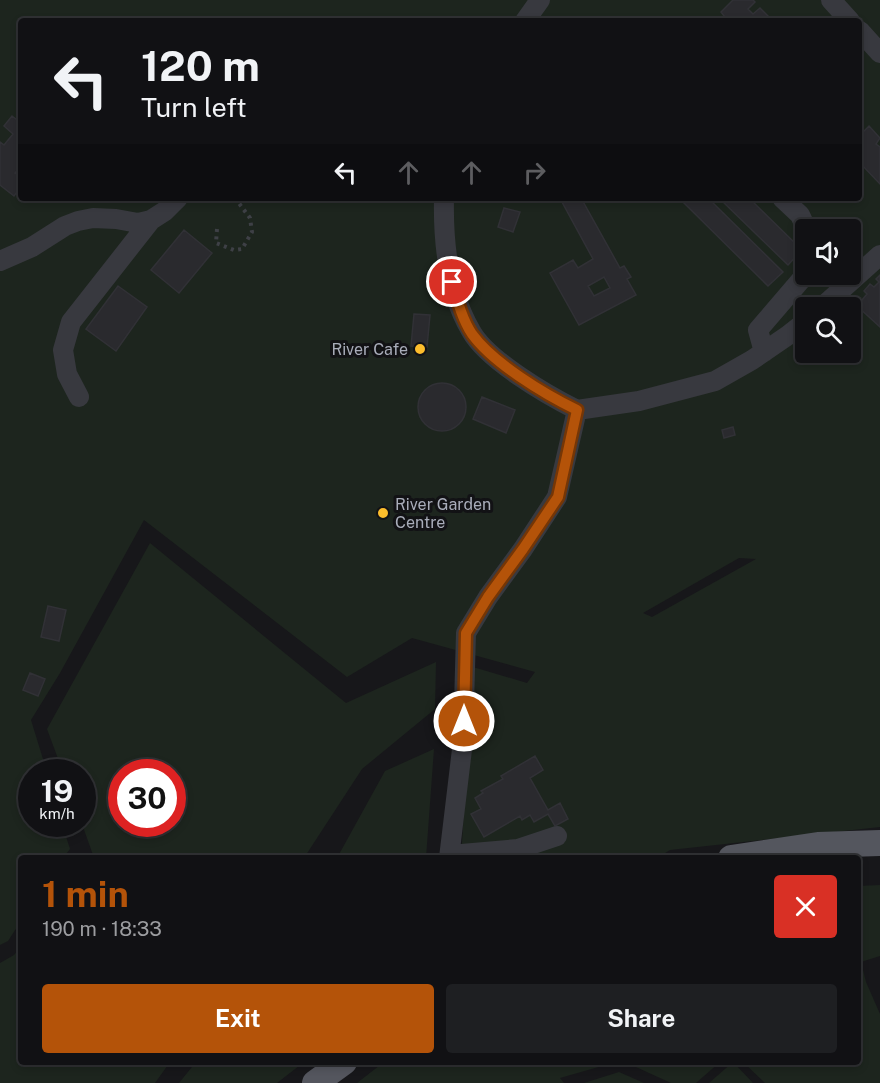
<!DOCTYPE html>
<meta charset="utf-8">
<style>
body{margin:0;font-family:"Public Sans",sans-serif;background:#1e1f22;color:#f1f3f6;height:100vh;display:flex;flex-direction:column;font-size:22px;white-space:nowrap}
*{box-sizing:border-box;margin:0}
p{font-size:20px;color:#9c9da0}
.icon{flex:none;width:33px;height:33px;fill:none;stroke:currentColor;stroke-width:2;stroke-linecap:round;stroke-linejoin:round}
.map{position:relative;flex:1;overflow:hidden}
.details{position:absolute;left:18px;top:855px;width:843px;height:210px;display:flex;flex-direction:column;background:#111114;border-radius:6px;box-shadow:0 3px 9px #0003,0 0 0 2px #303134}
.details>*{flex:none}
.banner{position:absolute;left:18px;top:18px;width:844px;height:183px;border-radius:6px;box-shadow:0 3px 9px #0003,0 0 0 2px #303134;background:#111114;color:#f1f3f6;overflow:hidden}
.tools{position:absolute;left:795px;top:219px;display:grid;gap:12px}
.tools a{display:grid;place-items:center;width:66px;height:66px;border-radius:6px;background:#111114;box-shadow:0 3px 9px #0003,0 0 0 2px #303134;font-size:30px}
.speed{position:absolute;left:18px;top:759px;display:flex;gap:12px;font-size:30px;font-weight:700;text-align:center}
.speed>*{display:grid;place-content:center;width:78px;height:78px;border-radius:50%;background:#111114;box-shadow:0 3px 9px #0003,0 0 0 2px #303134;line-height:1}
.speed small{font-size:15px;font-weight:400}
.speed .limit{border:9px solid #d22;background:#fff;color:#111}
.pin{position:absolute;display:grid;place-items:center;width:51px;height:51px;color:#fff;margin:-26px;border:3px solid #fff;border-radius:50%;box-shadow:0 2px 6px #0007}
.me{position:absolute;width:66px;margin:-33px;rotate:0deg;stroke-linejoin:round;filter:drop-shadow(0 0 4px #0008)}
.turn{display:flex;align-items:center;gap:21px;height:126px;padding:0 24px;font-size:27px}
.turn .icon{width:78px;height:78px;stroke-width:2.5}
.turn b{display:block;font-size:42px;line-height:51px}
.lanes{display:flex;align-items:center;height:57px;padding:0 24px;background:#0003;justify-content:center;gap:30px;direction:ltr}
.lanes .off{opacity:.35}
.round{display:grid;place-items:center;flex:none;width:63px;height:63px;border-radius:6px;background:#1e1f22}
.summary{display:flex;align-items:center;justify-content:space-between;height:102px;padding:0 24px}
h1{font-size:36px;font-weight:700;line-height:45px;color:#b45309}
.action{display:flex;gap:12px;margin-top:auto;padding:12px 24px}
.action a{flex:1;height:69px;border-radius:6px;background:#b45309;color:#fff;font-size:24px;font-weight:700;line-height:69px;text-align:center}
.action a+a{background:#1e1f22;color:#f1f3f6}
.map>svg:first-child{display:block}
.green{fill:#1d251e;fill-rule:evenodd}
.building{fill:#2a2a2e;stroke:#313136;stroke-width:1.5;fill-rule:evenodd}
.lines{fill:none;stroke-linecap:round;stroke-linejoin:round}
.path{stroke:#3e4046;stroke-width:4;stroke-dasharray:3 4.5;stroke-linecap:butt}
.minor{stroke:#38393f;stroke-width:20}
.major{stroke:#54565e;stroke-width:26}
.route-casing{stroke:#753606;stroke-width:15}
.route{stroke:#b45309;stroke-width:10}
.poi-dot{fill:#fcbd2c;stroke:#121215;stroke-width:2}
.labels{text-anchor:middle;stroke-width:6;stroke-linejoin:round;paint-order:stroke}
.poi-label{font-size:16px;fill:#a9adba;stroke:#121215;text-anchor:end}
</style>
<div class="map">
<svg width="880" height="1083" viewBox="0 0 880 1083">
<rect width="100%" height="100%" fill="#17171a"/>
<path class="green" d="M0,0H880V827L670,850L657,858H461L473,667L527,683L535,672L412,638L347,677L144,520L60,673L31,720L47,772H32V824H62L70,849L63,858H21V921L8,941L0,945ZM21,21H860V198H21ZM806,230H850V274H806ZM806,308H850V352H806ZM739,558L756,559L652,617L643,613Z
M150,543L346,703L436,662L435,709L362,769L304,858H92L93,855L82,824V772H63L47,729ZM122,772H172V824H122Z
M434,749L426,858H337L385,771Z
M880,885V956L861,962L866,982L880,1014V1083H765L743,1062H858V886Z
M21,947V1062H170L155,1083H0V963L14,955Z
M196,1062H304L277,1083H179Z
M384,1062H616L560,1078L564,1083H357Z
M625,1062H720L696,1083H671Z
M733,1062L753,1083H709Z
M619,1072L644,1083H584Z"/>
<path class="building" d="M733,0H753L755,2L748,9L753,14L760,8L773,21H728L721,12Z
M12,116L21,123V166L15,173L21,177V187L14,196L0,185V142L4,145L13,134L4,126Z
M869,126L880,138L876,144L880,147V184L860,163V135Z
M569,198H581L620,268L624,266L631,277L627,279L636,295L579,325L550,273L573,260L578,268L593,259L562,202ZM604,277L610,288L594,296L588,286Z
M687,198H708L783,272L768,286L683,202Z
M719,198H749L802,250L788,265Z
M504,208L520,212L513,232L498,227Z
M184,230L212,253L179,293L151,270Z
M880,275V327L857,306L867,294L864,291L870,284L874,287L879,282L876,279Z
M118,286L147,307L116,351L86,329Z
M414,314L430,315L427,347L411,346Z
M418 407a24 24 0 1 1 48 0a24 24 0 1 1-48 0Z
M482,397L515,410L506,433L473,419Z
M733,427L735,435L724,438L722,430Z
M48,606L66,610L59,641L41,637Z
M30,673L45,679L38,696L23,690Z
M535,756L543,770L530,778L548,810L560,803L568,819L555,826L548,814L534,822L530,815L522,820L520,816L484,837L471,814L481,809L475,798L483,793L481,791L503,779L501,776Z"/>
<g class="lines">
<path class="path" d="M217,229L216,243L234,250L242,249L252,232L250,218L235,198"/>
<path class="minor" d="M831,0L850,21
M525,21L540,0
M860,31L880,53
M444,198C443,243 448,292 471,331C487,360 547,395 577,410L557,497L523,549L488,597L466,633L463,741L449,858
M782,198L800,215L807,230
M0,261L32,247L65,226L78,221L93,218L116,219L138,223L151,220L165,211L178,198
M821,308L880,255
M764,352L758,330L806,274
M79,397L67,374L63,350L71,322L151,220
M577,410L639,401L715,381L752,360L787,336L806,321
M450,855L518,849L557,836"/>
<path class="major" d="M731,858L818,845L880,843
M315,1083L344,1062"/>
</g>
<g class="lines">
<g class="route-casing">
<path id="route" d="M452,282C457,299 462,319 472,334C493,363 544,394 577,410L558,497L523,549L488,597L466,633L464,721"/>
</g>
<use href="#route" class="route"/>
</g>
<g class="poi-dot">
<circle cx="420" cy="349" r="6"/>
<circle cx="383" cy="513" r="6"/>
</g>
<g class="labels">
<g class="poi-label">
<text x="408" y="355">River Cafe</text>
<text x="395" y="510" text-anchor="start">River Garden<tspan x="395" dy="18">Centre</tspan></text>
</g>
</g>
</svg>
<div class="tools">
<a><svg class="icon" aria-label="sound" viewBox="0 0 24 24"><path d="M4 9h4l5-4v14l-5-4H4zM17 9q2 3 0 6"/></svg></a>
<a><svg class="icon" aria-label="search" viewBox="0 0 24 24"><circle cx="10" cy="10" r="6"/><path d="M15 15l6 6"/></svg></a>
</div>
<div class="speed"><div>19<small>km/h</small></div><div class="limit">30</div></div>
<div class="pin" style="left:452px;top:282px;background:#d93025"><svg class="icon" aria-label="arrive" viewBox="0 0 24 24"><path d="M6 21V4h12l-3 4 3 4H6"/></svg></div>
<svg class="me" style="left:464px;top:721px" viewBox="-20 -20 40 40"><circle r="17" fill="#b45309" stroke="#fff" stroke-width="3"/><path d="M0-11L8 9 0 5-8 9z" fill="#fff"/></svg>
<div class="banner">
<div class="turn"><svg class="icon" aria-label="left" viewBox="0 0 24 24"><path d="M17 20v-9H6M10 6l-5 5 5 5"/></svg><div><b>120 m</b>Turn left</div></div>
<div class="lanes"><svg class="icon" aria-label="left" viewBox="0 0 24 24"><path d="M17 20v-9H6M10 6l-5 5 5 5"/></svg><svg class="icon off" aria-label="ahead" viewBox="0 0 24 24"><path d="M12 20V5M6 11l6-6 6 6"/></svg><svg class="icon off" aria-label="ahead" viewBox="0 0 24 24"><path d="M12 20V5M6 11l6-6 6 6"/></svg><svg class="icon off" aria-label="right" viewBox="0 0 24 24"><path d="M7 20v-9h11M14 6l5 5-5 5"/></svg></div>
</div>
<section class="details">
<div class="summary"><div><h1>1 min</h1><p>190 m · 18:33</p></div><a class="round" style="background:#d93025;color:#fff"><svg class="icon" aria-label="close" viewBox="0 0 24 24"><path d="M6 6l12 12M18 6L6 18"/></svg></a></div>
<div class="action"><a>Exit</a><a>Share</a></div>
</section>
</div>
